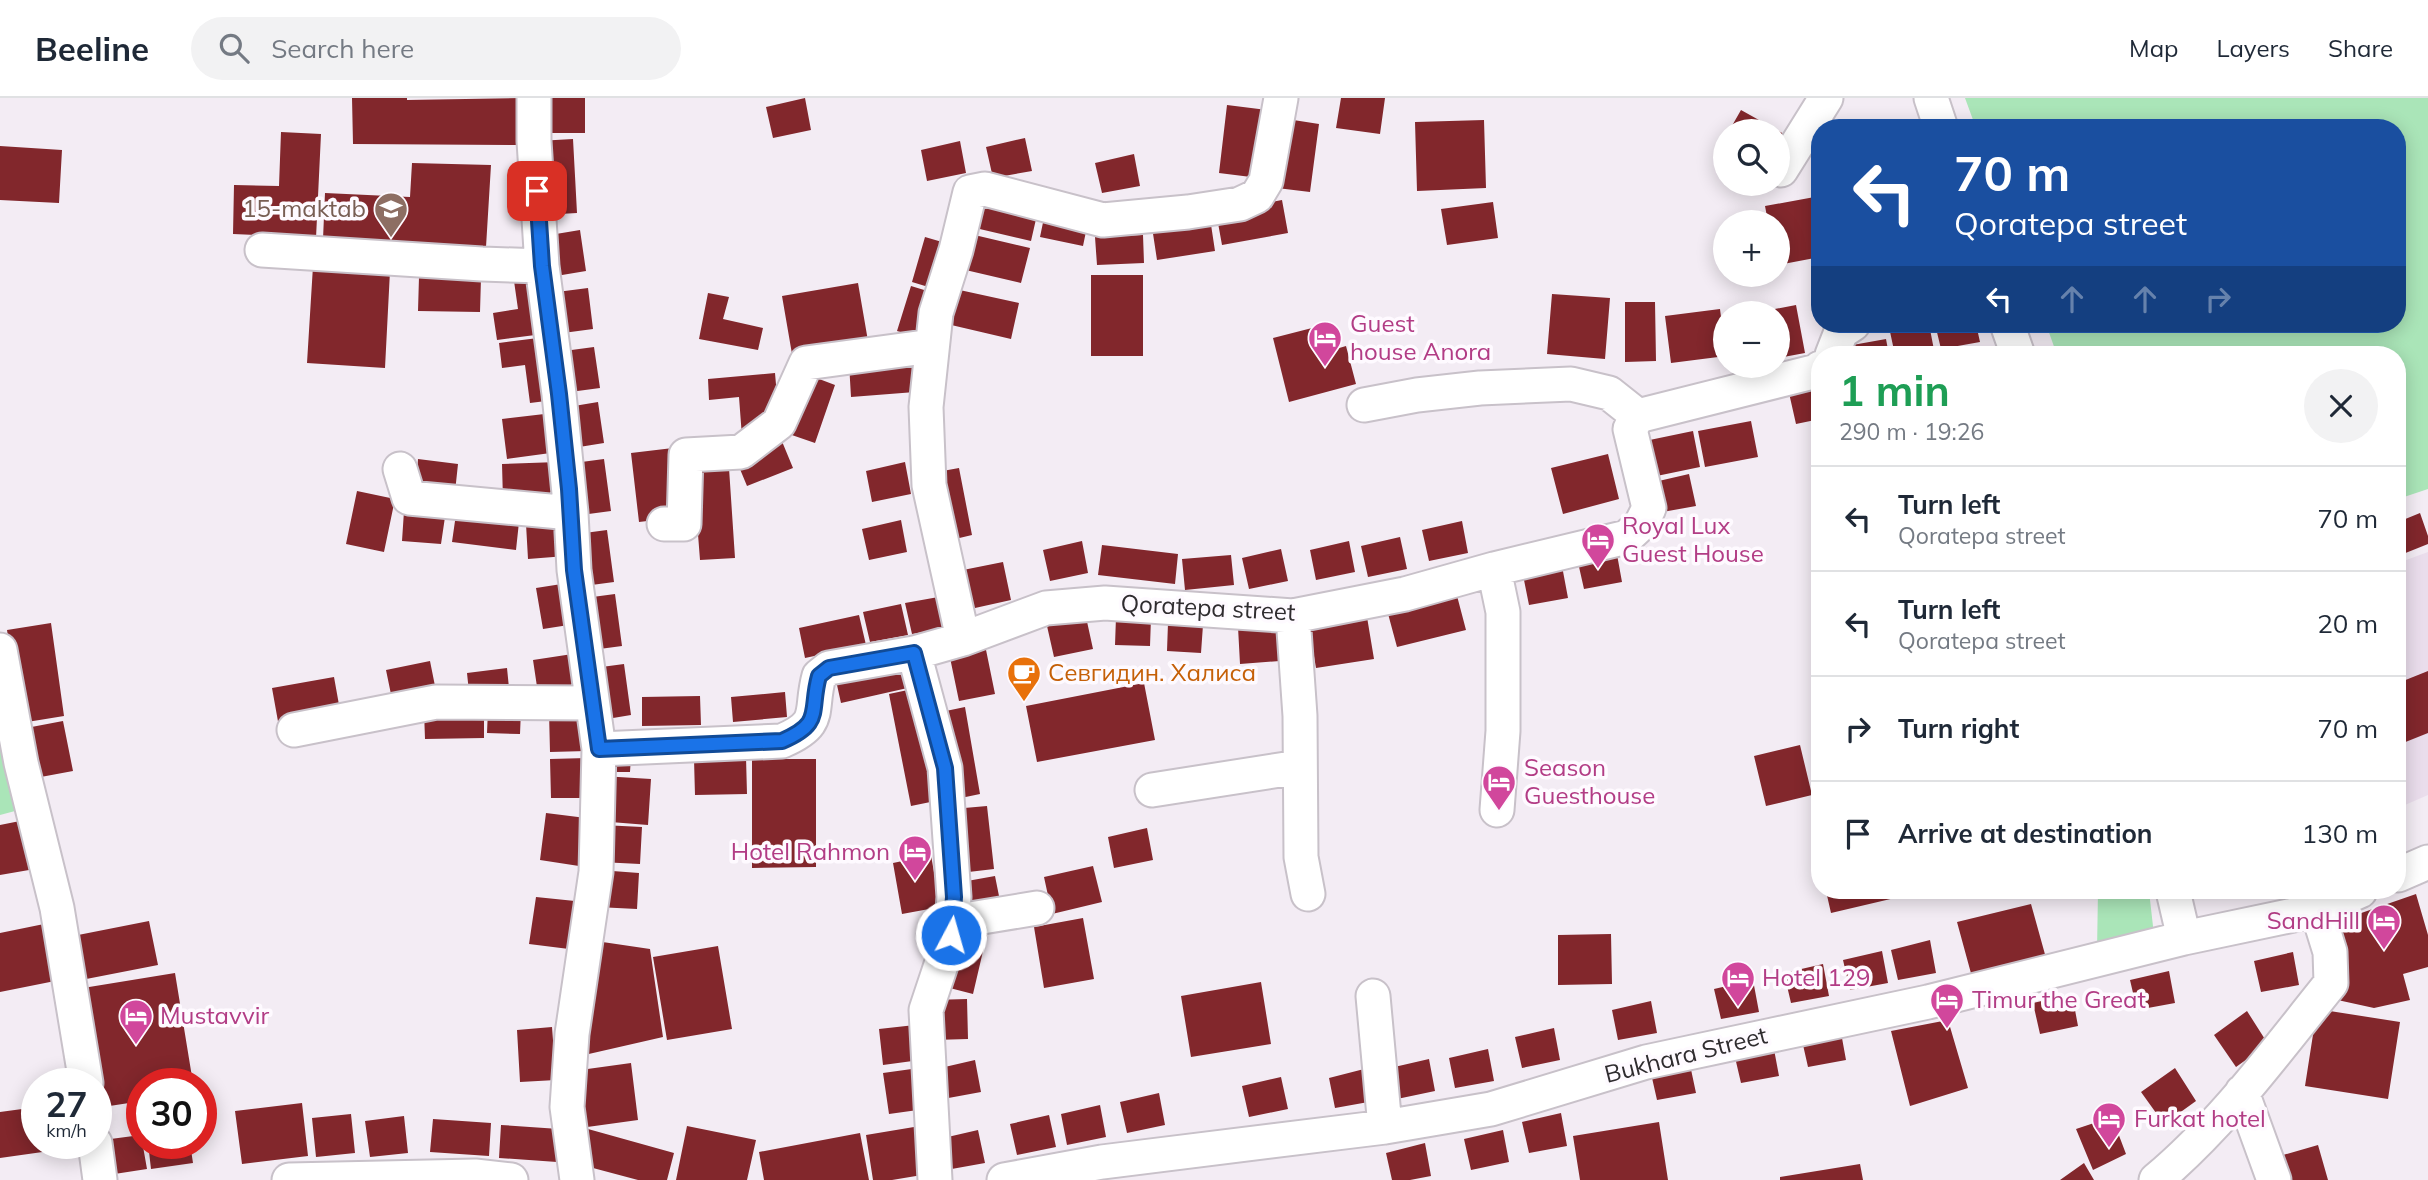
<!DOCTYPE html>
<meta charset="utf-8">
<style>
body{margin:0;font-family:Mulish,sans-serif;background:#f2f2f3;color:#1f2937;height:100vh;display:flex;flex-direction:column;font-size:26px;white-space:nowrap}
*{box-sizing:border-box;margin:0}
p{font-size:23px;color:#747a83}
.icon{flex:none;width:38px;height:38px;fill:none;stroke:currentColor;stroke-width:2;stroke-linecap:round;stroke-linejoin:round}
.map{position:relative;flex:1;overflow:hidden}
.details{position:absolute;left:1811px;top:248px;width:595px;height:553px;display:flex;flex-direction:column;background:#fff;border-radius:28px;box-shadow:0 4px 18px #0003}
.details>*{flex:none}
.guide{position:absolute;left:1811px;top:21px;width:595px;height:214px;border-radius:28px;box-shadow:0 4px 18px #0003;background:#1a4fa0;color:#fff;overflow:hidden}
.fabs{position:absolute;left:1713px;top:21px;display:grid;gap:14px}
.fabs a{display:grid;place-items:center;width:77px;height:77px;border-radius:50%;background:#fff;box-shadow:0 4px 18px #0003;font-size:35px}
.speed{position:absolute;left:21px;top:970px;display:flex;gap:14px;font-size:35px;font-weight:700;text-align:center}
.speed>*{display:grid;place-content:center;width:91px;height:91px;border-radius:50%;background:#fff;box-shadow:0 4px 18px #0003;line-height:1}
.speed small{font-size:18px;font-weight:400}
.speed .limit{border:10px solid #d22;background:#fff;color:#111}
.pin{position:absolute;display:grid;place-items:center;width:60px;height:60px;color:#fff;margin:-30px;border-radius:14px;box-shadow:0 4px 10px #0006}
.me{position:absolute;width:77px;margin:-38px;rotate:6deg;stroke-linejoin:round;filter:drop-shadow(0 0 5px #0008)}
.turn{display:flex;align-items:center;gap:24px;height:147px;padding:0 28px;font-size:32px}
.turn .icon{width:91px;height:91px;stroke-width:2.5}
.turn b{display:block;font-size:49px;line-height:60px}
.lanes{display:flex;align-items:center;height:66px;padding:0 28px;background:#0003;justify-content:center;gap:35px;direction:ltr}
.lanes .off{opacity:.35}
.round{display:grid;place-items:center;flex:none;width:74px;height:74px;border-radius:37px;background:#f2f2f3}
.summary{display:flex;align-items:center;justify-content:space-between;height:119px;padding:0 28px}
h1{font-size:42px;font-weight:700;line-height:52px;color:#1e9e55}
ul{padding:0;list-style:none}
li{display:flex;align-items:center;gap:21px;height:105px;padding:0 28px;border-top:2px solid #e0e1e3}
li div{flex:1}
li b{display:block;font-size:26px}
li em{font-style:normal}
header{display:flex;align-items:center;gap:42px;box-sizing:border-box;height:98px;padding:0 35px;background:#fff;border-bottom:2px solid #e0e1e3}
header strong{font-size:33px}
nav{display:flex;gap:38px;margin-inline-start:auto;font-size:24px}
.search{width:490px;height:63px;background:#f2f2f3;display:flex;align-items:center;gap:18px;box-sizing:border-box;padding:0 24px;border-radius:38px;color:#747a83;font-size:26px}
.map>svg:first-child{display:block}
.built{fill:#eaddec}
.green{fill:#aae5b8}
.building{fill:#82272c}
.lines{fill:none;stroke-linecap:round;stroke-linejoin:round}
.minor-casing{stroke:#c8c1c9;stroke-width:37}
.minor{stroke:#fff;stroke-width:33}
.route-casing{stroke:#114b97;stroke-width:18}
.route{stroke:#1a73e8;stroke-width:12}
.labels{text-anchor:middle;stroke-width:7;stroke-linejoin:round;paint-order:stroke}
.education-label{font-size:24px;fill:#785e54;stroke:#fefaff;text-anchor:end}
.hotel-label{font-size:24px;fill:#b23c85;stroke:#fefaff;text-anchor:start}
.street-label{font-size:24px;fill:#2f2c2f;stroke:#fefaff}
.food-label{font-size:24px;fill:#c56008;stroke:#fefaff;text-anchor:start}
</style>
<header>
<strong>Beeline</strong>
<div class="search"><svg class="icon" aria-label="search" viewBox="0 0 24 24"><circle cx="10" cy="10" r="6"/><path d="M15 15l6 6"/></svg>Search here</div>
<nav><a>Map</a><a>Layers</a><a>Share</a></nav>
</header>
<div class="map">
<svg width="2428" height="1082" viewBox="0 0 2428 1082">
<rect width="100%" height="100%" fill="#f3ecf4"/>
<path class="built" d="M2428,454V697L2398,710V465Z"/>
<path class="green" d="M1965,0H2428V391L2398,401V257H2057L2046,226H2398V30H1976Z
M0,617L15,713L0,717Z
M2098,793H2149L2154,837L2097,853Z"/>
<path class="building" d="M352,0H407V2L520,0V47L353,46Z
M541,0H585V35H541Z
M805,0L811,32L773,40L766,9Z
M1341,0H1385L1380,36L1336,30Z
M1227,7L1267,12L1259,80L1219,75Z
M1741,12L1784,36L1778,47V33H1729Z
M1287,21L1319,26L1310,94L1277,90Z
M1484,22L1486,90L1417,93L1415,24Z
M1863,22L1867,30H1849Z
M281,34L321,36L316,140L233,136L234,87L279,88Z
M1025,40L1032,73L993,80L986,49Z
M573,41L577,115L542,117L538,43Z
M960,43L966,75L927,83L921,52Z
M1820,46V75L1808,53Z
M0,48L62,52L59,105L0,102Z
M1134,56L1140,88L1102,95L1095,65Z
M412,65L491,67L486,149L323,141L325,95L410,99Z
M976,93L1039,108L1031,143L967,128Z
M1820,98V159L1778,167V124H1768L1765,108Z
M1282,102L1288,135L1222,147L1216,114Z
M1493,104L1498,140L1447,147L1441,111Z
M1046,110L1089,119L1083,148L1040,139Z
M1210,120L1215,153L1157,162L1152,129Z
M580,132L586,173L556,178L550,137Z
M966,135L1030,150L1021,185L957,170Z
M1143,137L1144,165L1097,167L1095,139Z
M925,139L949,146L935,191L912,184Z
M313,168L390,173L385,270L307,265Z
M1091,177H1143V258H1091Z
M419,179L481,180L480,214L418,213Z
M536,180L543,236L497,242L493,215L518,211L514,183Z
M858,185L868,243L792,256L782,198Z
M911,188L934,195L921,240L897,233Z
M588,190L593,231L563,235L557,194Z
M955,191L1019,205L1011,241L947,226Z
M708,195L729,199L723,221L763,230L758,252L699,241Z
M1552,196L1610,200L1605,261L1547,256Z
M1625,204H1655L1656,263L1625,264Z
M1796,207L1805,255L1778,260V215L1759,214Z
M1720,211L1726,258L1671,265L1665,218Z
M1905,226H1929L1934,252L1895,257L1889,229Z
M1935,226H1976L1980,244L1941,251Z
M1312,230L1319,256L1346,248L1356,286L1289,304L1273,240Z
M546,239L554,302L530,305L525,267L502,270L499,245Z
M1886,241L1889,257H1849L1847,248Z
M594,249L600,290L570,294L564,253Z
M913,261L915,294L851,299L849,265Z
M775,275L778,310L742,339L739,299L709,302L708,281Z
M806,276L835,287L815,345L786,335Z
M1820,288V321L1796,326L1789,295Z
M598,304L604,345L573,350L568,309Z
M553,315L558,354L507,361L502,321Z
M1751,323L1758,359L1705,369L1698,333Z
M1693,333L1700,369L1647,380L1640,344Z
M781,341L793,370L747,388L735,359Z
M673,350L681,419L639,424L631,355Z
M1608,356L1619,401L1563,416L1551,370Z
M418,361L458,366L455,394L416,390Z
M604,361L611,413L581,417L574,365Z
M558,364L559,400L503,402L502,366Z
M905,364L911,396L872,404L866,373Z
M729,370L735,460L700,462L693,372Z
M959,370L972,437L951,442L937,374Z
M1689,376L1696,408L1657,415L1650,385Z
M357,393L395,401L384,454L346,446Z
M404,413L445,419L441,446L402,443Z
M2420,415L2428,438V446L2398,458V424Z
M456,416L519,424L516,452L452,444Z
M901,422L907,454L869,462L862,431Z
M563,423L566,458L528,461L526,426Z
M1462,423L1468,455L1429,463L1422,432Z
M607,432L614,484L584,488L577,436Z
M1400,439L1407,471L1368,479L1361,448Z
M1082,443L1088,475L1050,483L1043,452Z
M1349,443L1355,474L1316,482L1310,452Z
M1102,447L1178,456L1175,486L1098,477Z
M1281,451L1288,483L1249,491L1242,460Z
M1616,451L1622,484L1584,491L1577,460Z
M1231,457L1234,487L1185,492L1182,461Z
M1003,464L1011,502L966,512L958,473Z
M1562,468L1568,500L1529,507L1523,477Z
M568,485L575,526L543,531L536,490Z
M1456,494L1466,532L1397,549L1387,512Z
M615,496L622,548L592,552L585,500Z
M944,498L951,529L912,536L905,505Z
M901,506L908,537L870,544L863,514Z
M859,517L866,547L805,560L799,530Z
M1086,519L1093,551L1054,559L1047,528Z
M1116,519L1151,520L1150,548L1115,547Z
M1367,519L1374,561L1316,570L1309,528Z
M51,525L64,618L21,625L7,532Z
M1168,525L1203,527L1201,555L1167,553Z
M1278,526L1280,563L1240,566L1238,529Z
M984,542L995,596L959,603L948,550Z
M579,555L585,595L539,602L533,562Z
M430,563L437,598L393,606L386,572Z
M906,563L912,589L841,605L835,578Z
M624,566L631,617L601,622L594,570Z
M507,570L510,600L470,604L467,575Z
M2428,573V635L2398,647V585Z
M334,579L341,618L279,629L272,590Z
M1144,585L1155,642L1037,664L1026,608Z
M922,589L945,701L911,708L889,596Z
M785,594L787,619L733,624L731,599Z
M700,598L701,627L642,628V599Z
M965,609L980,696L956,701L941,614Z
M488,611L521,612L520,636L487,635Z
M484,612V640L425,641L424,613Z
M586,613L587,653L550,654L549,614Z
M1820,616V639H1819L1813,619Z
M63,623L73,673L30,681L21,631Z
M1800,647L1812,697L1766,708L1754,658Z
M615,659H631L630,674H615Z
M746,659L747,696L695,697L694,661Z
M587,660L588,700H551L550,661Z
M752,661H816V769L752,770Z
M602,678L651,681L648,727L598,723Z
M987,708L994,771L960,775L953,711Z
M546,715L586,720L579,768L540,762Z
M20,723L29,772L0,777V727Z
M602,727L642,729L640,766L600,764Z
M1147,730L1153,762L1114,770L1108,739Z
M1820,746V763H1819L1815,747Z
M931,757L940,809L902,816L893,765Z
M1093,768L1102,804L1052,816L1044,779Z
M599,772L639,775L637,811L597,809Z
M995,778L1001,808L962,815L956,785Z
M1826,793H1916V795L1831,815Z
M2416,796L2428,837V869L2403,876L2410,902L2374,910L2333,901L2344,821Z
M536,799L575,803L569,851L529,846Z
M2031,806L2046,860L1972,879L1957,824Z
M1083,820L1094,881L1044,890L1034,829Z
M149,823L158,867L76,883L68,839Z
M44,826L55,883L0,894V835Z
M956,828L987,836L973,896L942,888Z
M1611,836L1612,886L1558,887V837Z
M589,842L650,851L663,939L580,958Z
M1930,842L1936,875L1898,882L1891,852Z
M718,848L732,931L667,942L653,859Z
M1882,853L1888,885L1850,892L1843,862Z
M2293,854L2299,887L2261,894L2254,863Z
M1823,866L1829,898L1791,905L1784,875Z
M2169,873L2175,905L2137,912L2130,882Z
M175,875L193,985H142V1003L103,1009L83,890Z
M1753,882L1759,914L1721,921L1714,891Z
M1261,884L1271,946L1191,959L1181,898Z
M2072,896L2078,928L2040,936L2033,905Z
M967,901L968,941L934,942L933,902Z
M1651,903L1657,935L1618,942L1612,912Z
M2317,911L2400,924L2388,1001L2305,988Z
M2247,913L2268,946L2236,969L2214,937Z
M1948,922L1968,990L1910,1008L1891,933Z
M915,927L920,962L883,967L879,931Z
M552,929L556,982L520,984L517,932Z
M1840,929L1846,962L1808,969L1801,938Z
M1554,930L1560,962L1522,970L1515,939Z
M1773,946L1779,978L1741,985L1734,955Z
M1488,951L1494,983L1455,990L1449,960Z
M1429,961L1435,993L1397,1001L1390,970Z
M975,962L981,994L943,1001L936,971Z
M1689,962L1696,995L1657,1002L1650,971Z
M631,965L638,1022L580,1030L573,973Z
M919,970L925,1011L889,1016L883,975Z
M1368,970L1374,1003L1335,1010L1329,980Z
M2175,970L2196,1003L2164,1026L2141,994Z
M1281,979L1288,1011L1249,1019L1242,988Z
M1159,995L1165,1027L1127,1035L1120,1004Z
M302,1005L308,1058L242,1066L235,1013Z
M1100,1007L1106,1039L1067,1047L1061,1016Z
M37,1009V1045H85V1048L0,1060V1014Z
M1561,1015L1567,1048L1529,1055L1522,1024Z
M351,1016L355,1055L316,1059L312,1020Z
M1049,1017L1056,1049L1017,1057L1010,1026Z
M404,1018L408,1055L370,1059L365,1023Z
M2112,1019L2126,1056L2093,1072L2076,1031Z
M433,1021L491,1025L489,1058L430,1054Z
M1659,1024L1668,1082H1580L1573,1038Z
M501,1027L559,1031L557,1064L499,1060Z
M687,1028L756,1042L747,1082H676Z
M920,1028L928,1076L892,1082H873L866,1037Z
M588,1031L674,1055L667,1082H638L578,1066Z
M978,1032L985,1065L946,1072L939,1041Z
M1503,1032L1509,1064L1471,1072L1464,1041Z
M860,1035L869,1082H764L759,1054Z
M141,1037L147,1071L108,1077L103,1042Z
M148,1045H190L193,1065L151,1071Z
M1425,1045L1431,1078L1410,1082H1392L1386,1055Z
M2318,1047L2328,1082H2290L2283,1057Z
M2084,1065L2094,1082H2060Z
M1860,1066L1863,1082H1780V1079Z"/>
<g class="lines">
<g class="minor-casing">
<path id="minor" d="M534,0V43L542,168L559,296L571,415L574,472L599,651L596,774L572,936L567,1009L577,1082
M1931,0L1941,30
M1781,72L1826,0
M262,152L482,166L542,168
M2007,226L2018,257
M1832,257L1841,234L1853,226
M1364,307L1417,297L1480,290L1571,286L1609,295L1638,318
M400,371L409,400L571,415
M664,426H684L686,357L741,354L779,325L806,265L932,248
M1494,471L1503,514V633L1497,712
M1293,518L1300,618L1301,759L1308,796
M963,541L929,387L926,309L936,215L956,152L970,94L985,91L1103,122L1188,114L1240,106L1257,98L1266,83L1281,0
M0,552L21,665L57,810L86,985
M914,555L945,670L954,799L951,837L926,912L935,1082
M294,632L436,604L592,605
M599,651L782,643C824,625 809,614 819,578L829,570L914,555L963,541L1046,510L1105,505L1293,518L1405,496L1494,471L1627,439L1641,426L1649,410L1630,331L1638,318L1817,273L1820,270
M1152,692L1299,669
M2398,777L2428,764
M2173,793L2184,840
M952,824L1037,810
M1373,898L1385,1029
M2242,994L2274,1082
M95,1045L100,1082
M289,1082L475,1078L511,1082
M1004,1082L1102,1064L1385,1029L1491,1011L1646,964L1928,904L2184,840L2317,812L2360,793
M2156,1082C2223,1026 2276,953 2331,885L2330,854L2317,812"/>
</g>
<use href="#minor" class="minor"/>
</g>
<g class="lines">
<g class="route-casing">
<path id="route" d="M537,93L542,168L559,296L569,391L574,472L599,651L782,643C824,625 809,614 819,578L829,570L914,555L945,670L954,799L951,837"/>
</g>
<use href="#route" class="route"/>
</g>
<defs>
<g id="school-pin" transform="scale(1.75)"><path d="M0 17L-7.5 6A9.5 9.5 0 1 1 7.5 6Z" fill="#8d6e63" stroke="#fefaff"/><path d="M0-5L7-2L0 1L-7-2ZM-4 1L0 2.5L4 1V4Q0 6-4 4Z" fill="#fff"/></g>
<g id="hotel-pin" transform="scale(1.75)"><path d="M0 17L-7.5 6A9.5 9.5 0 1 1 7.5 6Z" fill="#d1479c" stroke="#fefaff"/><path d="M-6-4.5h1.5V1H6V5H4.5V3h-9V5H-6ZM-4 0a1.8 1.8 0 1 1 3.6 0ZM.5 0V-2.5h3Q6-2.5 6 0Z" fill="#fff"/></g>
<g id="cafe-pin" transform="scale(1.75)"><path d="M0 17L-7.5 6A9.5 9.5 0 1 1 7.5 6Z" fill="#e8710a" stroke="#fefaff"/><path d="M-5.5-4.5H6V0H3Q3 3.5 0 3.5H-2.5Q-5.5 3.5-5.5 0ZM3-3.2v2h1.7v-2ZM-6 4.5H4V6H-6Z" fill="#fff"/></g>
</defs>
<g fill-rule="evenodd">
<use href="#school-pin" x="391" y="111"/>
<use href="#hotel-pin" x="1325" y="240"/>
<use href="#hotel-pin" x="1598" y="442"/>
<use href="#cafe-pin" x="1024" y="575"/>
<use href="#hotel-pin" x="1499" y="684"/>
<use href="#hotel-pin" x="915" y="754"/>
<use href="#hotel-pin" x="2384" y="823"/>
<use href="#hotel-pin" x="1738" y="880"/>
<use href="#hotel-pin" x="1947" y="902"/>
<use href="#hotel-pin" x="136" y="918"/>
<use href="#hotel-pin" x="2109" y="1021"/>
</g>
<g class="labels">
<g class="education-label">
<text x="366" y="119">15-maktab</text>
</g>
<g class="hotel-label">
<text x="1350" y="234">Guest<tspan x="1350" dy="28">house Anora</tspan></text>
<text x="1622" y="436">Royal Lux<tspan x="1622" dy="28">Guest House</tspan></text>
<text x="1524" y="678">Season<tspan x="1524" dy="28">Guesthouse</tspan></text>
<text x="890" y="762" text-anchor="end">Hotel Rahmon</text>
<text x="2360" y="831" text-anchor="end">SandHill</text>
<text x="1762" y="888">Hotel 129</text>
<text x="1972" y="910">Timur the Great</text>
<text x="160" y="926">Mustavvir</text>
<text x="2134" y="1029">Furkat hotel</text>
</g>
<g class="street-label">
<text transform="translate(1208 510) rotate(3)" y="8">Qoratepa street</text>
<text transform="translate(1686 957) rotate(-14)" y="8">Bukhara Street</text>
</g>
<g class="food-label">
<text x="1048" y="583">Севгидин. Халиса</text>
</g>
</g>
</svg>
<div class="fabs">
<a><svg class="icon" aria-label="search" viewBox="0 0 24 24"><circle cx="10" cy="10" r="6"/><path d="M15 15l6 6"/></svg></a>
<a>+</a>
<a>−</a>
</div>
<div class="speed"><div>27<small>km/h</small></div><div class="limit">30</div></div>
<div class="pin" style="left:537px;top:93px;background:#d93025"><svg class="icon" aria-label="arrive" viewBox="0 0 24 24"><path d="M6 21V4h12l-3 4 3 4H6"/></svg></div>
<svg class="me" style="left:951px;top:837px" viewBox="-20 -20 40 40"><circle r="17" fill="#1a73e8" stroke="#fff" stroke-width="3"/><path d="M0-11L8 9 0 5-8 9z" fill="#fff"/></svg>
<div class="guide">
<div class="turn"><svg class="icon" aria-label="left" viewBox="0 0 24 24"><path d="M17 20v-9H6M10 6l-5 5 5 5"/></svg><div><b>70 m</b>Qoratepa street</div></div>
<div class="lanes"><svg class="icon" aria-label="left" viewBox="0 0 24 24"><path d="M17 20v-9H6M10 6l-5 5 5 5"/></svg><svg class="icon off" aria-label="ahead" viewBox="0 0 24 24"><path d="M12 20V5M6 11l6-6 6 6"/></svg><svg class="icon off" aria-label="ahead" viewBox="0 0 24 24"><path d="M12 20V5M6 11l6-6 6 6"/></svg><svg class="icon off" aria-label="right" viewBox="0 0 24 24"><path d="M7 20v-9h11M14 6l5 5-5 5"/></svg></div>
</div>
<section class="details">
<div class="summary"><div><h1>1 min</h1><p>290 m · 19:26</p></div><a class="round"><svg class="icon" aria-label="close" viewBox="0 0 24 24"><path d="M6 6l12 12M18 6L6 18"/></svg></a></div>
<ul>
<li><svg class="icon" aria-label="left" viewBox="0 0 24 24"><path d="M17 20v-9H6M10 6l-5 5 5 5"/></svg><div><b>Turn left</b><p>Qoratepa street</p></div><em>70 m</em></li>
<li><svg class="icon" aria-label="left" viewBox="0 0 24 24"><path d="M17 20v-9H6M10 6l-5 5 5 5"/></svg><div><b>Turn left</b><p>Qoratepa street</p></div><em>20 m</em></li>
<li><svg class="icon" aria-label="right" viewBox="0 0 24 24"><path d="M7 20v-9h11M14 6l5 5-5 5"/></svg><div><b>Turn right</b></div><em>70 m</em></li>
<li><svg class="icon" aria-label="arrive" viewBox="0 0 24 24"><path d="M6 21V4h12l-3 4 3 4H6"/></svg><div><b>Arrive at destination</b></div><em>130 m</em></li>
</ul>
</section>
</div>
